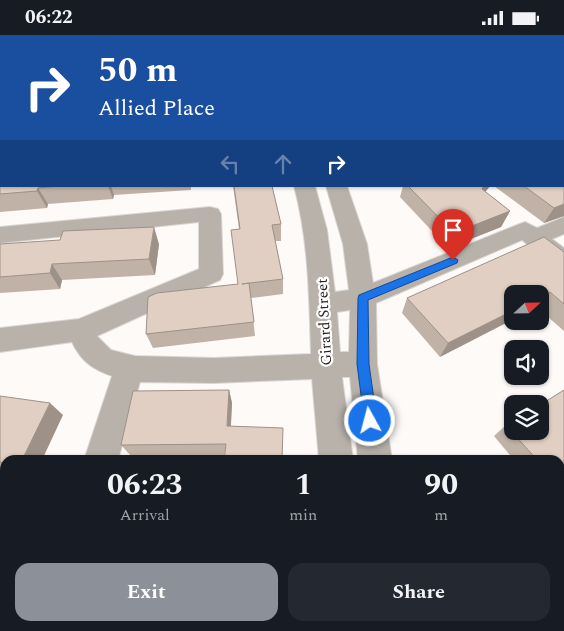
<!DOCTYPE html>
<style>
body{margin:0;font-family:Spectral,serif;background:#242831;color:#f1f3f6;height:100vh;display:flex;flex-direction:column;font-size:19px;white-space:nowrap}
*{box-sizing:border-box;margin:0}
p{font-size:16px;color:#9ea1a6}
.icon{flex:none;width:28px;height:28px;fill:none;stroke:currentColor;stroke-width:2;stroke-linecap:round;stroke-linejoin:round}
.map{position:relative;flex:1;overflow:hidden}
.side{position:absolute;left:0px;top:420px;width:565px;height:176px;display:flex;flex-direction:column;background:#171b24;border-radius:15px 15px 0 0;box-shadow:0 1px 4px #0004}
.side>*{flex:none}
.top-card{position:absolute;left:0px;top:0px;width:565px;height:152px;box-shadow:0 1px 4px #0004;background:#1a4fa0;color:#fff;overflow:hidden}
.needle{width:32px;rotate:68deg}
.controls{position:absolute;left:504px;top:250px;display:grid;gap:10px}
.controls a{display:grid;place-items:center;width:45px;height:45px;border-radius:10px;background:#171b24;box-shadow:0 1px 4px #0004;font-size:25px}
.pin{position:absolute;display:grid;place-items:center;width:42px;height:42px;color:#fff;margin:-51px -21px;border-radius:50% 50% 50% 0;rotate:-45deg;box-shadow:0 0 5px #0007}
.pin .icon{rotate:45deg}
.me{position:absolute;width:55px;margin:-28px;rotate:353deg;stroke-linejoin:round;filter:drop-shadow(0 0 4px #0008)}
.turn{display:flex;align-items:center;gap:18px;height:105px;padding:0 15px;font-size:22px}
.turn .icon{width:65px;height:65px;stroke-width:2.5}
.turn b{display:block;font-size:35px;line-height:42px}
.lanes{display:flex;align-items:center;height:48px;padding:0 15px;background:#0003;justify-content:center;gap:25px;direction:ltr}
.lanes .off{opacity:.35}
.eta{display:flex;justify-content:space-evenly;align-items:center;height:85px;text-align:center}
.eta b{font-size:30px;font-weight:700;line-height:35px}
.button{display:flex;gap:10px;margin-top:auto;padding:10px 15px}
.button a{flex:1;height:58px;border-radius:15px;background:#8c9099;color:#fff;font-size:20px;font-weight:700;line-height:58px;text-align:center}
.button a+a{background:#242831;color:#f1f3f6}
.status{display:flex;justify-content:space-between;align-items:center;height:35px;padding:0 25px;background:#171b24;direction:ltr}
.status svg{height:14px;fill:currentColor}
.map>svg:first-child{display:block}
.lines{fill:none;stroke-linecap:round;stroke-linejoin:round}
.minor-casing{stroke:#dbd7d4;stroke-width:2}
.path{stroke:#96918e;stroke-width:2;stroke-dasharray:3 1;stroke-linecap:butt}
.minor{fill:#b8b2ab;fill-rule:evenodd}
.wall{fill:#c1b2a7}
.shaded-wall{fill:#9d9188}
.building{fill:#e0cfc2;stroke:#9d9188}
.route{fill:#1a73e8;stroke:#114b97}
.labels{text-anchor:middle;stroke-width:4.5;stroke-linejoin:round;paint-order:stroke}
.street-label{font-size:15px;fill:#251f1a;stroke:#fff}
</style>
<div class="status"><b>06:22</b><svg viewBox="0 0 49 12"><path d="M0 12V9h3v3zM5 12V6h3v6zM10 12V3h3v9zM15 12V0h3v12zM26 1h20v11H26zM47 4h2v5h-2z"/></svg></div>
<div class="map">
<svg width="564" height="596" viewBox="0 0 564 596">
<rect width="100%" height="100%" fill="#fefaf8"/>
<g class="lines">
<g class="minor-casing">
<path id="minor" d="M523,0H539L540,1H524Z
M0,112H1V124H0Z
M294,151H315L327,195L335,257L349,255L343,209L326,151H347L367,209L373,248L517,190L525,187L537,193L564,182V199L552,204L564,213V235L555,232L522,205L376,268L377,329L392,425H358L350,342H342L353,425H319L312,344L214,348L140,347L118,425H84L112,341C92,334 81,326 72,307L0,317V293L79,284L199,234V187L0,208V192L210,172L218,174L221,179L223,239L220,245L97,301L111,315L135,321L214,323L311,319C309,262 309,207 294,151ZM350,275L349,317H340L337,277Z
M0,491L5,492V530L0,529Z
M560,572L564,574V596H534L535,591H560Z
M24,591H66L64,596H23Z
M329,591H369V596H329Z
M378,591H418L419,596H379Z"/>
</g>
<path class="path" d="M261,1L265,0"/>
<use href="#minor" class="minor"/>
</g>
<path class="wall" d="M564,82V181L544,188L494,151H564Z
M0,136L1,151H191V155L114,160L113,164L48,169L47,173L0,177Z
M233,151H272L281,189V206H275L283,244V259L251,263L255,301L153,313L146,299L238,249L239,194Z
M403,151H490L485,157L510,176L501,192L448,213L400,162Z
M0,209H159L155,240L62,245L60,254L0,258Z
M564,217V296L540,275V259L440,322L402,278L407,263Z
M229,355L232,368L231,391L224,420L131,421L121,410Z
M564,355V456L560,458V425H514L494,401L506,390L512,386V396H540V370Z
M0,361L63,380L5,425V435L0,434Z"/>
<path class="shaded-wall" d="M108,151H111L114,160L113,164Z
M484,151H490L475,170L482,154Z
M38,153L48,169L47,173L37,156Z
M564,169V181L544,188L554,173Z
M510,176L501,192L448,213L454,198Z
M154,192L159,209L155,240L149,224Z
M52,229L62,245L60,254L50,238Z
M550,257L540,270V262Z
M512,276V285L440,322L448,308Z
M229,355L232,368L230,403L227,391Z
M50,368L63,380L42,425H22Z"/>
<path class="building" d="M564,82V169L554,173L524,151H564Z
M0,136H1V151H59L38,153L37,156L0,159Z
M234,151H272L281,189L272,190L283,244L242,249L249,248L254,287L146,299L148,262L157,258L238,249L231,195L240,194Z
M408,151H484L482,154L510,176L454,198Z
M154,192L149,224L52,229L50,238L0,242V209L60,205L63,196Z
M544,202L564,217V269L550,257L540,262V259H512V276L448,308L407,263Z
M229,355L227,391L283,393L282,425H224L226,409L121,410L133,356Z
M564,355V455L560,451V425H537L506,390L512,386V396H540V370Z
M0,361L50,368L22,425H5V428L0,427Z
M206,591H279V596H206Z"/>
<path class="route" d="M453,222L458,225L457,228L368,265L369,329L377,386L375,391L370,393L365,391L357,329L358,263L359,260Z"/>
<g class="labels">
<g class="street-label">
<text transform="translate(324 287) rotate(-93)" y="5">Girard Street</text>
</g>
</g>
</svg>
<div class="controls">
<a><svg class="needle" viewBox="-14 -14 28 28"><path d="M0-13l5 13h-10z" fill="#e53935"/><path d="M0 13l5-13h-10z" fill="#9ea1a6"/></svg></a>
<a><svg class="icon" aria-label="sound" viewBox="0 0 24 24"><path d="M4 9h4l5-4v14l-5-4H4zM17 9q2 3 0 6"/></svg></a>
<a><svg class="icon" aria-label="layers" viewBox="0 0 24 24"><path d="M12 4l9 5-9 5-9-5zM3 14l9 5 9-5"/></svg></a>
</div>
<div class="pin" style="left:453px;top:225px;background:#d93025"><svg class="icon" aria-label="arrive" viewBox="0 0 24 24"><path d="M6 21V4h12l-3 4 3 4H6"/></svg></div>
<svg class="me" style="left:370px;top:386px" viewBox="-20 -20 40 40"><circle r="17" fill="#1a73e8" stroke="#fff" stroke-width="3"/><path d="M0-11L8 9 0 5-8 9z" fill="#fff"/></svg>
<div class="top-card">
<div class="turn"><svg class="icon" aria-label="right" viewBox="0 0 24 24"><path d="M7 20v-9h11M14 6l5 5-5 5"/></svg><div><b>50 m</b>Allied Place</div></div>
<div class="lanes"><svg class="icon off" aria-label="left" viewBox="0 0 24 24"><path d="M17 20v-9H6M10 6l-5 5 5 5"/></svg><svg class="icon off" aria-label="ahead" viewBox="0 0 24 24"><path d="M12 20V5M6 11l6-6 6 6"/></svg><svg class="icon" aria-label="right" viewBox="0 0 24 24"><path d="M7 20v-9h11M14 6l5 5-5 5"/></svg></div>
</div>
<section class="side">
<div class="eta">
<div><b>06:23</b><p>Arrival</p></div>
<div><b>1</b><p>min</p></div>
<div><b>90</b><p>m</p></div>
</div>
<div class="button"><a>Exit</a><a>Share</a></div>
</section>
</div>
